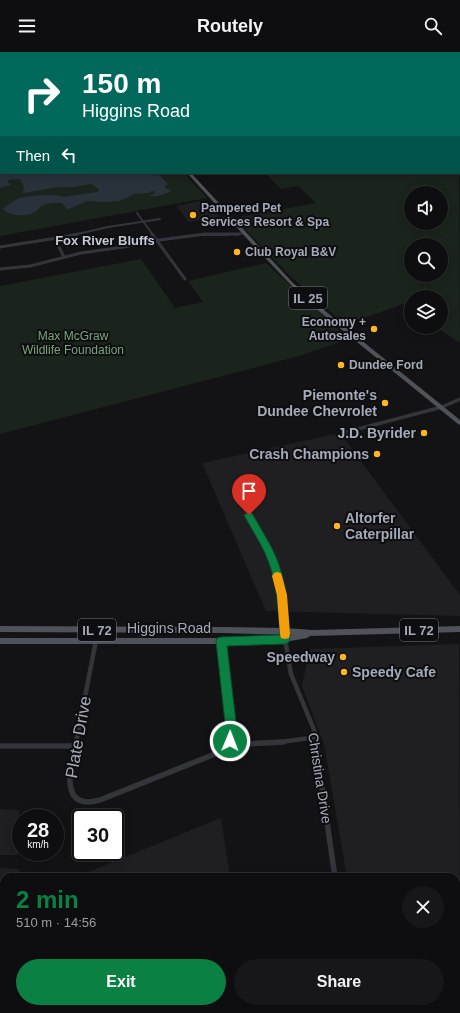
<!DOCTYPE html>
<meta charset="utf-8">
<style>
body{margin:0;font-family:Helvetica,sans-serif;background:#171719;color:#f1f3f6;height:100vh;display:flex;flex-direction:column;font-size:15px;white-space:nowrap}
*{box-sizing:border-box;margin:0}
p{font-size:13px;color:#9b9c9f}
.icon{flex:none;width:22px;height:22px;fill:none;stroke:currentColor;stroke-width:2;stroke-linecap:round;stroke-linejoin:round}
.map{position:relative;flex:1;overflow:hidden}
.sheet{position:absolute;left:0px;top:821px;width:460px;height:140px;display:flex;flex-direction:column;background:#0e0e10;border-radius:12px 12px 0 0;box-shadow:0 2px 10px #0003,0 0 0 1px #2e2e30}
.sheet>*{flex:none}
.guide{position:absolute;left:0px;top:0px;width:460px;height:122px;box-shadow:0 2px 10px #0003,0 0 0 1px #2e2e30;background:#00695c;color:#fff;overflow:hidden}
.fabs{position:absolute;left:404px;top:134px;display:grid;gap:8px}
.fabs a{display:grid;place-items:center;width:44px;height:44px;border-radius:50%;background:#0e0e10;box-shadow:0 2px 10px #0003,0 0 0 1px #2e2e30;font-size:20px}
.speed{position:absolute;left:12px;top:757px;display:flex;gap:8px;font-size:20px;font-weight:700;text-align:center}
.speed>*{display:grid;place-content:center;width:52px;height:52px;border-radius:50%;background:#0e0e10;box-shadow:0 2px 10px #0003,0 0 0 1px #2e2e30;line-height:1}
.speed small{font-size:10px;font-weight:400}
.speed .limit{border:2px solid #111;border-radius:6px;background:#fff;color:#111}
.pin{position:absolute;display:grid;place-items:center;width:34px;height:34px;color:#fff;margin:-41px -17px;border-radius:50% 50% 50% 0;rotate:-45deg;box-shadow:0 0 4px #0007}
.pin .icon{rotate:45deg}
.me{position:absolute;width:44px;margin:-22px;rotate:1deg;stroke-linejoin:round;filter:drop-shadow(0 0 3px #0008)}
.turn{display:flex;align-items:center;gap:14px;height:84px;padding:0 16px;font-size:18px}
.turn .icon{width:52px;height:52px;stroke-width:2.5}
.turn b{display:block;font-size:28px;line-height:34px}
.then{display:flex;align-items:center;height:38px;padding:0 16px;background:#0003;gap:8px;font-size:15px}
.round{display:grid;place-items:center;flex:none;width:42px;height:42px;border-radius:21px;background:#171719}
.head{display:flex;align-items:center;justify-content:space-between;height:68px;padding:0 16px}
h1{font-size:24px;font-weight:600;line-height:30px;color:#0b8043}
.button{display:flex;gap:8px;margin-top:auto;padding:8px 16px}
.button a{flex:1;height:46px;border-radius:24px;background:#0b8043;color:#fff;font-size:16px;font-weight:600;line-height:46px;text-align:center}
.button a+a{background:#171719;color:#f1f3f6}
header{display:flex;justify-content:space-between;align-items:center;height:52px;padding:0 16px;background:#0e0e10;font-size:18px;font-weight:600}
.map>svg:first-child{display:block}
.built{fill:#1f1f22}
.green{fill:#1b241c;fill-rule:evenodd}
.water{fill:#29323a}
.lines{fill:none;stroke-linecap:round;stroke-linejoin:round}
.street-far5{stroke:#34353b;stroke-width:1.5}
.street-far4{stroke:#34353b;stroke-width:2}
.street-far3{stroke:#34353b;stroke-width:3}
.street-far2{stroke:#34353b;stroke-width:3.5}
.street-far1{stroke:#34353b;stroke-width:4.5}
.street{stroke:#34353b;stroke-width:5.5}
.secondary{fill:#42444b;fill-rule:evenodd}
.primary{fill:#50525a;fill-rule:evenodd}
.highway{fill:#60636c;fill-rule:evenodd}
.route{fill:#0b8043;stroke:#07532c}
.slow{fill:#f59e0b}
.poi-dot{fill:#ffb422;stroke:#0e0e10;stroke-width:1.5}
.labels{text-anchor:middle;stroke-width:4;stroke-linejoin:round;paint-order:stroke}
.far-poi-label{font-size:12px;font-weight:bold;fill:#a4aab7;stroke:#0e0e10;text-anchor:start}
.far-park-label{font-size:12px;fill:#79a47c;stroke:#0e0e10}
.far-neighbourhood-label{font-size:13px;font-weight:bold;fill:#c5c9d3;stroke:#0e0e10}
.shield{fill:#0e0e10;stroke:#777b85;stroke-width:1}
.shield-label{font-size:13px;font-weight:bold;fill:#a4aab7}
.poi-label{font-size:14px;font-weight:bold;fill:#a4aab7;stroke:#0e0e10;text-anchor:end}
.street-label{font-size:14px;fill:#a4aab7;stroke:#0e0e10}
.near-street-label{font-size:17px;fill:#a4aab7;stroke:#0e0e10}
</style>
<header><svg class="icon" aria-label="menu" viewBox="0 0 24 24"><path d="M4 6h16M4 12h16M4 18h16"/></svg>Routely<svg class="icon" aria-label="search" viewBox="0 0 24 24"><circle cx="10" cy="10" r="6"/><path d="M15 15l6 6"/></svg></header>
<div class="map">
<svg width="460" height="961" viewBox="0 0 460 961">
<rect width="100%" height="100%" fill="#131315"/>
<path class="built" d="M205,148L220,165L223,164L226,167L222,168L225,172L217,174L210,166L189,170L176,154Z
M340,381L460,543V564L266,559L202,411Z
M459,592L460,961H366L365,957H456V825H347L324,692L302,634L310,597Z
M0,757L19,758L18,803H0Z
M221,766L230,825H76Z
M0,816L19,817L21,825H4V844L0,845Z
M4,854V957H248V961H0V856Z
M276,957H338V961H276Z"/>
<path class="green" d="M0,59L1,121H184L207,146L0,184Z
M459,86L460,291L436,275H441V245H411V257L403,252L345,273L288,222L234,166L316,151L298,134L281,137L265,121H459ZM411,141H441V171H411ZM411,193H441V223H411Z
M141,207L175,256L203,250L188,229L266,211L349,287L299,304L0,382V234Z"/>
<path class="water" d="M5,121H157L168,132L165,134L166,137L171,138C166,143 155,145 148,144L154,142V139H151L149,141L134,142L120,149L103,150L87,149L69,157H67L62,151C55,151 49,151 43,153C40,155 39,157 36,159C28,166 10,164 3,157C8,153 14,148 20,146C27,144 56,141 62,145L98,140L99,137L91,132L74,135H58L23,141L24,135L20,127L9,128L7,129L11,133L0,136V122Z"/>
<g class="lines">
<path class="street-far5" d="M439,0L442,1
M0,1L5,0
M40,1L46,0"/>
<path class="street-far4" d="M137,161L153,183
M73,183L108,175L160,167
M199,183H229
M235,183L243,181"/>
<path class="street-far3" d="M152,182L185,227
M55,187L64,205
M0,195C26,190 52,188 78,182
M0,217L30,214L81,201L124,195L152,189L205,182H239"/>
<path class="street-far2" d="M343,381L442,355L460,347
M240,448L257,479"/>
<path class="street-far1" d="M257,478L269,500L282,543L285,587L291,622L317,685V691
M221,589L231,679L229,691
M76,691L98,578
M273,691L317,685"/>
<path class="street" d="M76,690C72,707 60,749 87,750C91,750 96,749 100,748L220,700L229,693V690
M317,690V701L335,825
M229,693L283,690
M0,694H75
M354,957L355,961"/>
<path class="secondary" d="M459,70H460V72H459Z"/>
<path class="primary" d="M133,0H135L136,1H134Z
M187,121H191L293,231L324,258L460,368V373L458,372L320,260L291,233L251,191Z
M0,574L221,575L285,576L313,578L460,574V580L310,584L307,586L285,590L221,592H0V586H221L285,584L293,583L221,581L0,580Z"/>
<path class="highway" d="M0,34H1V36H0Z
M0,40H1V43H0Z"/>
</g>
<path class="route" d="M249,460L252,461C261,478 273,495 279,513C287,537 288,562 290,587L289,590L285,592L227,594L237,679L234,693L230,695L226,693L224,689L226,679L216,589L217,586L221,585L280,583C278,555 277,527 265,501C259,488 251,476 244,463Z"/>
<path class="slow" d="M277,520L281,521L282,524L287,543L290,582L289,586L285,587L281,586L280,582L277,543L272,524L274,521Z"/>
<g class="poi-dot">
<circle cx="193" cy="163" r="4"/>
<circle cx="237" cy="200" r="4"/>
<circle cx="374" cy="277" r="4"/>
<circle cx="341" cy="313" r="4"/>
<circle cx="385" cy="351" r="4"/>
<circle cx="424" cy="381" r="4"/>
<circle cx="377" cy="402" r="4"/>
<circle cx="337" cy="474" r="4"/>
<circle cx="343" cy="605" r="4"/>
<circle cx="344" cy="620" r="4"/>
</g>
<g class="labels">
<g class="far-poi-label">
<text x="201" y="160">Pampered Pet<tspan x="201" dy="14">Services Resort &amp; Spa</tspan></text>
<text x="245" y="204">Club Royal B&amp;V</text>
<text x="366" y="274" text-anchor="end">Economy +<tspan x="366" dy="14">Autosales</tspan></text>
<text x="349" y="317">Dundee Ford</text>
</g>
<g class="far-park-label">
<text x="73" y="288">Max McGraw<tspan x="73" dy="14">Wildlife Foundation</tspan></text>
</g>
<g class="far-neighbourhood-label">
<text x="105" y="193">Fox River Bluffs</text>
</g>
<g class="shield">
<rect x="289" y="235" width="38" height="22" rx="3"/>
<rect x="78" y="567" width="38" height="22" rx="3"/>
<rect x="400" y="567" width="38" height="22" rx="3"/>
</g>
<g class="shield-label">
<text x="308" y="251">IL 25</text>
<text x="97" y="583">IL 72</text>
<text x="419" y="583">IL 72</text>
</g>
<g class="poi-label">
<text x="377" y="348">Piemonte's<tspan x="377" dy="16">Dundee Chevrolet</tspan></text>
<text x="416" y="386">J.D. Byrider</text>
<text x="369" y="407">Crash Champions</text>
<text x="345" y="471" text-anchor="start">Altorfer<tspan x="345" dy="16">Caterpillar</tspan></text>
<text x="335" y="610">Speedway</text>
<text x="352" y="625" text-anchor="start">Speedy Cafe</text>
</g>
<g class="street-label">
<text x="169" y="581">Higgins Road</text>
<text transform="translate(320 726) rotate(81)" y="5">Christina Drive</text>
</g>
<g class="near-street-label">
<text transform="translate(78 685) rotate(-80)" y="6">Plate Drive</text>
</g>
</g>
</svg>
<div class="fabs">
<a><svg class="icon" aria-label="sound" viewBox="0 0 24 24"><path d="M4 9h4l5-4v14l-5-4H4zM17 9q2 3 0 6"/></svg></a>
<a><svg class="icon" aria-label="search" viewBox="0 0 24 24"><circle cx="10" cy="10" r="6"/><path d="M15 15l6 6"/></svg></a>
<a><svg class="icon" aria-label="layers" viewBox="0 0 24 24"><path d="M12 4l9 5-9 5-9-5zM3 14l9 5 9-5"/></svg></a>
</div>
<div class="speed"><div>28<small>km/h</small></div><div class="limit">30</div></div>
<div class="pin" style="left:249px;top:463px;background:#d93025"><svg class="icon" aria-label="arrive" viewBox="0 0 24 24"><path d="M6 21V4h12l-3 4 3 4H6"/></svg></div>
<svg class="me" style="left:230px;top:689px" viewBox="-20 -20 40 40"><circle r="17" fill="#0b8043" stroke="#fff" stroke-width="3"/><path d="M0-11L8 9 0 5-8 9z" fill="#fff"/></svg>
<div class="guide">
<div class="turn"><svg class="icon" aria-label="right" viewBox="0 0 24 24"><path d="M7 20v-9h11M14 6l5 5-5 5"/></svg><div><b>150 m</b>Higgins Road</div></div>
<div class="then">Then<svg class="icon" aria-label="left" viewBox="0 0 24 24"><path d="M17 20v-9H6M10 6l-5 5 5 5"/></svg></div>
</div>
<section class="sheet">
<div class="head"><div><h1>2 min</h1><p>510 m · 14:56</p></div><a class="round"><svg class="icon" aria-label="close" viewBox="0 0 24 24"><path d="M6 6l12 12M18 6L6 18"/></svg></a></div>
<div class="button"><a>Exit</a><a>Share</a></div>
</section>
</div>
